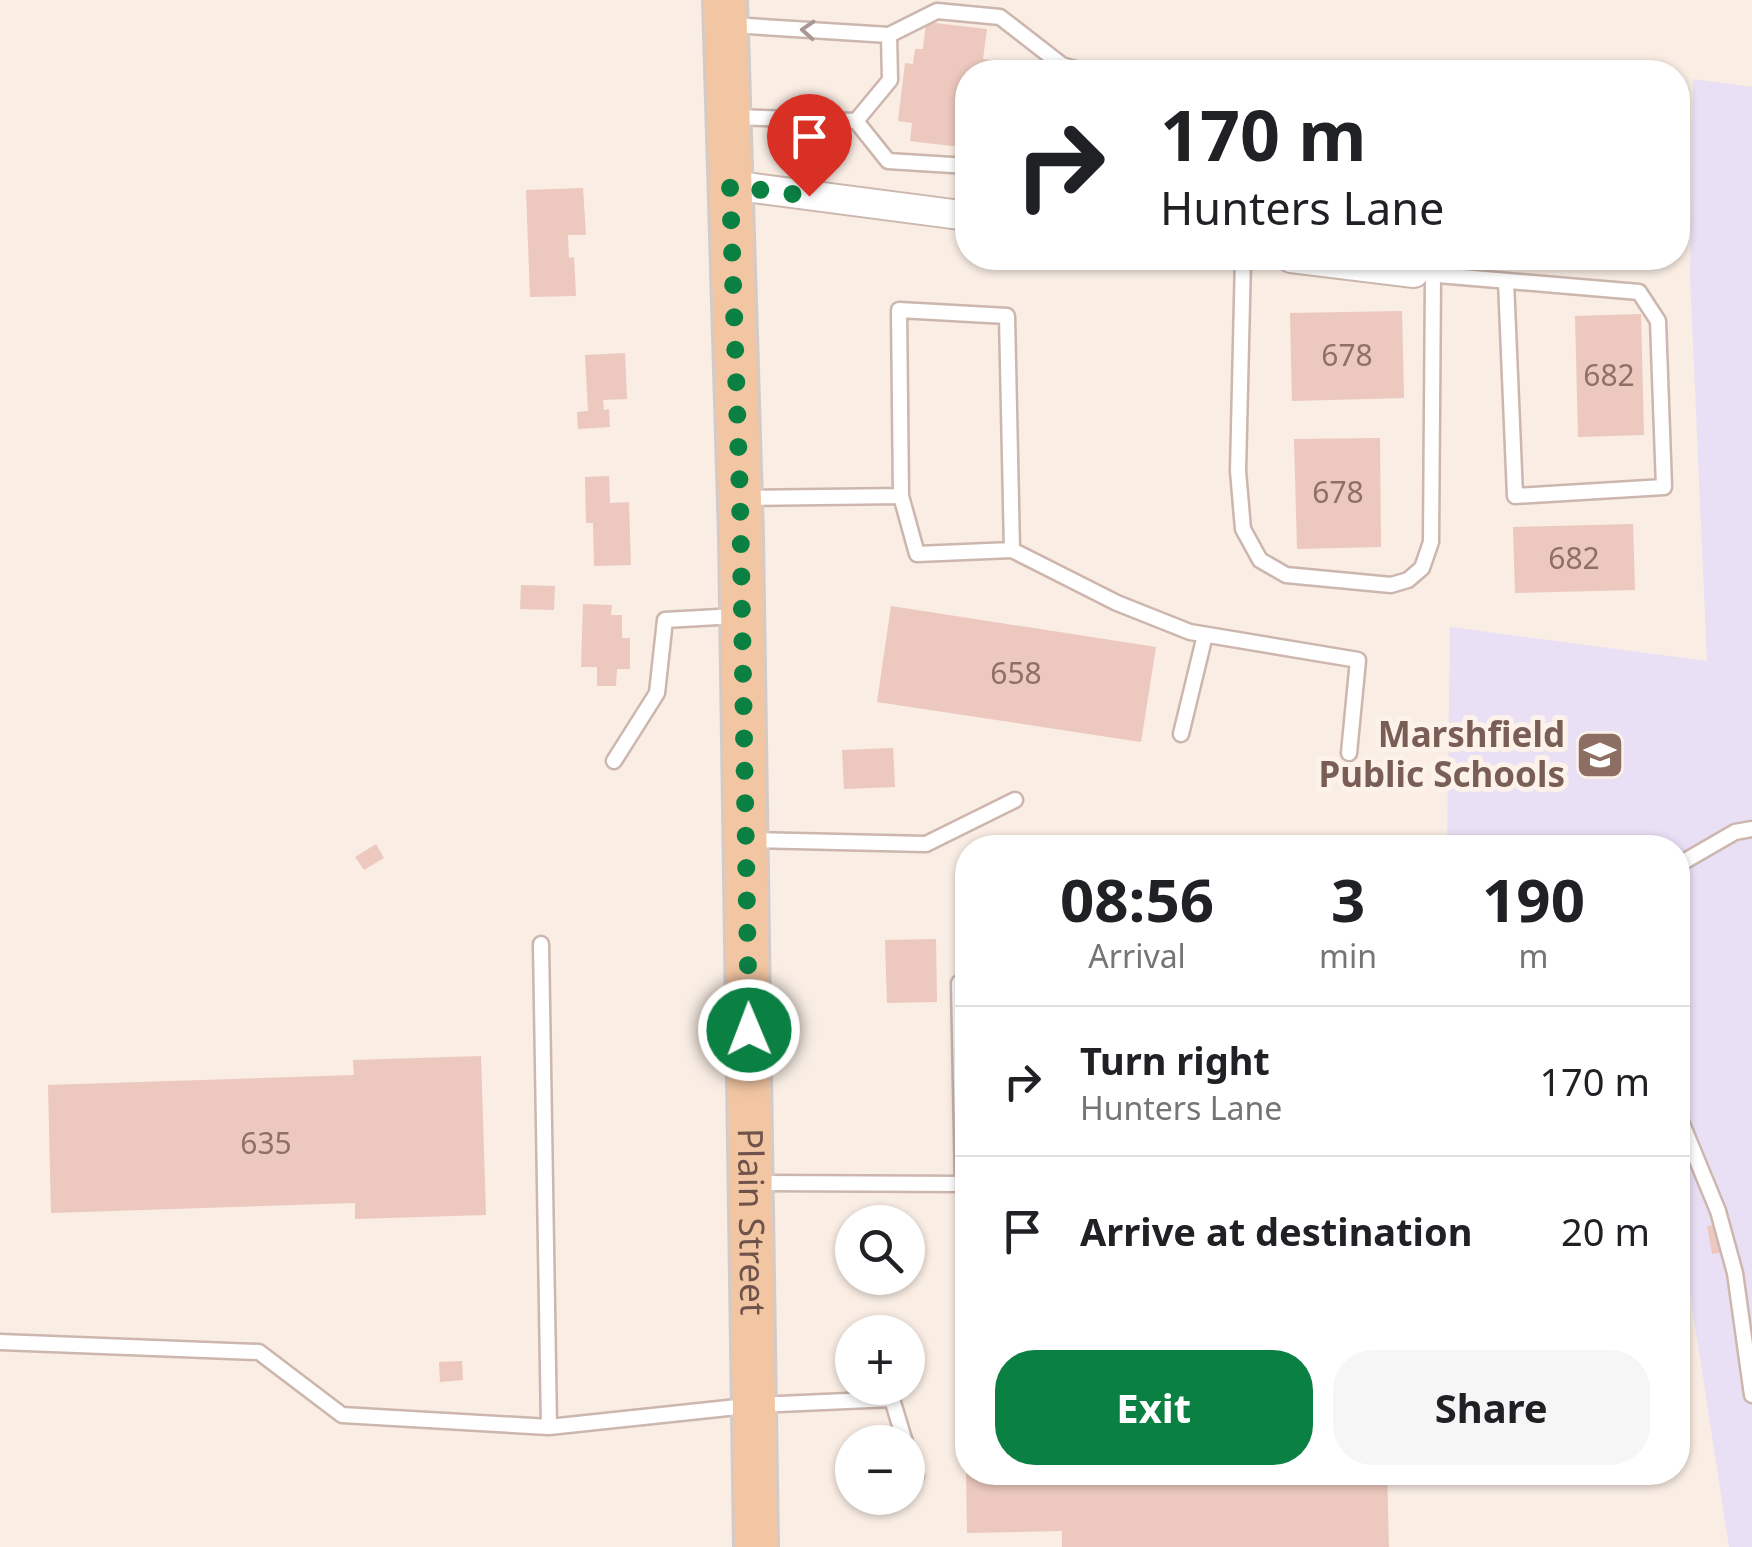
<!DOCTYPE html>
<meta charset="utf-8">
<style>
body{margin:0;font-family:"Noto Sans",sans-serif;background:#f6f6f6;color:#202124;height:100vh;display:flex;flex-direction:column;font-size:38px;white-space:nowrap}
*{box-sizing:border-box;margin:0}
p{font-size:32px;color:#757577}
.icon{flex:none;width:55px;height:55px;fill:none;stroke:currentColor;stroke-width:2;stroke-linecap:round;stroke-linejoin:round}
.map{position:relative;flex:1;overflow:hidden}
.sheet{position:absolute;left:955px;top:835px;width:735px;height:650px;display:flex;flex-direction:column;background:#fff;border-radius:40px;box-shadow:0 2px 8px #0004}
.sheet>*{flex:none}
.banner{position:absolute;left:955px;top:60px;width:735px;height:210px;border-radius:40px;box-shadow:0 2px 8px #0004;background:#fff;color:#202124;overflow:hidden}
.controls{position:absolute;left:835px;top:1205px;display:grid;gap:20px}
.controls a{display:grid;place-items:center;width:90px;height:90px;border-radius:50%;background:#fff;box-shadow:0 2px 8px #0004;font-size:50px}
.pin{position:absolute;display:grid;place-items:center;width:85px;height:85px;color:#fff;margin:-102px -42px;border-radius:50% 50% 50% 0;rotate:-45deg;box-shadow:0 0 10px #0007}
.pin .icon{rotate:45deg}
.me{position:absolute;width:110px;margin:-55px;rotate:359deg;stroke-linejoin:round;filter:drop-shadow(0 0 8px #0008)}
.turn{display:flex;align-items:center;gap:35px;height:210px;padding:0 40px;font-size:45px}
.turn .icon{width:130px;height:130px;stroke-width:2.5}
.turn b{display:block;font-size:70px;line-height:85px}
.eta{display:flex;justify-content:space-evenly;align-items:center;height:170px;text-align:center}
.eta b{font-size:60px;font-weight:700;line-height:70px}
.button{display:flex;gap:20px;margin-top:auto;padding:20px 40px}
.button a{flex:1;height:115px;border-radius:40px;background:#0b8043;color:#fff;font-size:40px;font-weight:700;line-height:115px;text-align:center}
.button a+a{background:#f6f6f6;color:#202124}
ul{padding:0;list-style:none}
li{display:flex;align-items:center;gap:30px;height:150px;padding:0 40px;border-top:2px solid #e0e0e0}
li div{flex:1}
li b{display:block;font-size:38px}
li em{font-style:normal}
.map>svg:first-child{display:block}
.education{fill:#eae0f6}
.building{fill:#ecc8be}
.lines{fill:none;stroke-linecap:round;stroke-linejoin:round}
.service-casing{stroke:#ccb6ae;stroke-width:19}
.minor-casing{stroke:#ccb6ae;stroke-width:32}
.primary-casing{stroke:#d4cbc9;stroke-width:48}
.service{stroke:#fff;stroke-width:14}
.minor{stroke:#fff;stroke-width:28}
.primary{stroke:#f2c6a2;stroke-width:42}
.oneway{stroke:#a99794}
.route{stroke:#0b8043;stroke-width:18;stroke-dasharray:0 32.4}
.labels{text-anchor:middle;stroke-width:10;stroke-linejoin:round;paint-order:stroke}
.number-label{font-size:30px;fill:#8e7068}
.education-label{font-size:35px;font-weight:bold;fill:#785e54;stroke:#fdf2e9;text-anchor:end}
.street-label{font-size:35px;fill:#6f524c;stroke:#fdf2e9}
</style>
<div class="map">
<svg width="1752" height="1547" viewBox="0 0 1752 1547">
<rect width="100%" height="100%" fill="#f9ede4"/>
<path class="education" d="M1693,79L1752,87V1547H1729L1678,1215V848H1447L1450,627L1707,661L1690,277Z"/>
<path class="building" d="M926,22L987,29L983,59L1046,67L1045,72H968V148L910,141L912,123L898,121L905,63L913,64L915,49H923Z
M583,188L586,235H568L569,258L574,257L576,296L530,297L526,190Z
M1402,311L1404,398L1292,401L1290,313Z
M1641,314L1644,435L1578,437L1575,316Z
M625,353L627,399L603,400L604,410L609,409L610,427L578,429L577,412L588,411L585,355Z
M1380,438L1381,547L1297,549L1294,439Z
M609,476L610,503L629,502L631,565L594,566L593,523H586L585,477Z
M1633,524L1635,590L1515,593L1513,527Z
M521,585L555,586L554,610L520,609Z
M583,604L612,605L611,615H622V638H630V669H617L616,686H597V667H581Z
M891,606L1156,647L1141,742L877,702Z
M893,748L895,787L844,789L842,750Z
M376,844L384,858L364,870L355,857Z
M936,939L937,1002L887,1003L885,940Z
M481,1056L486,1215L355,1219V1203L51,1213L48,1085L354,1075L353,1060Z
M1720,1224L1725,1252L1712,1254L1707,1226Z
M462,1361L463,1380L440,1382L439,1362Z
M966,1472H1387L1389,1547H1062V1531L967,1533Z"/>
<g class="lines">
<g class="service-casing">
<path id="service" d="M732,25L889,35L937,11L1000,17L1062,65L1086,72
M732,117L856,121L888,161L968,166
M856,121L890,80L889,35
M1243,258L1238,471L1243,529L1260,560L1286,575L1391,585L1408,580L1422,568L1431,542L1433,275
M1414,273L1639,292L1658,321L1664,487L1515,496L1506,281
M746,498L901,496L899,310L1007,316L1012,550L917,554L901,496
M1012,550L1117,603L1190,632L1358,660L1349,753
M1181,734L1205,635
M614,761L657,693L665,620L736,616
M751,840L926,844L1015,800
M1678,865L1735,832L1752,829
M541,944L549,1427
M1678,1114L1718,1211L1735,1273L1752,1395
M757,1183L968,1184
M963,1184L959,983H968
M0,1342L259,1352L342,1415L549,1427L756,1405L892,1399L905,1442
M908,1449L916,1476"/>
</g>
<g class="minor-casing">
<path id="minor" d="M730,185L968,216
M1291,258L1414,273"/>
</g>
<g class="primary-casing">
<g id="primary">
<path id="s1" d="M725,0L741,537L756,1547"/>
</g>
</g>
<use href="#service" class="service"/>
<use href="#minor" class="minor"/>
<use href="#primary" class="primary"/>
</g>
<defs><path id="oneway-chevron" d="M-2-3.5L2.5 0L-2 3.5" fill="none" stroke-width="1.6" stroke-linecap="round" stroke-linejoin="round" transform="scale(2.5)"/></defs>
<use class="oneway" href="#oneway-chevron" transform="translate(808 30) rotate(-176)"/>
<g class="lines">
<path class="route" d="M749,1030L740,498L730,186L809,196"/>
</g>
<defs>
<g id="school-square" transform="scale(2.5)"><rect x="-9" y="-9" width="18" height="18" rx="4" fill="#8d6e63" stroke="#fdf2e9"/><path d="M0-5L7-2L0 1L-7-2ZM-4 1L0 2.5L4 1V4Q0 6-4 4Z" fill="#fff"/></g>
</defs>
<g fill-rule="evenodd">
<use href="#school-square" x="1600" y="755"/>
</g>
<g class="labels">
<g class="number-label">
<text x="1347" y="366">678</text>
<text x="1609" y="386">682</text>
<text x="1338" y="503">678</text>
<text x="1574" y="569">682</text>
<text x="1016" y="684">658</text>
<text x="266" y="1154">635</text>
</g>
<g class="education-label">
<text x="1565" y="747">Marshfield<tspan x="1565" dy="40">Public Schools</tspan></text>
</g>
<g class="street-label">
<text dy="12" stroke="none"><textPath href="#s1" startOffset="1222">Plain Street</textPath></text>
</g>
</g>
</svg>
<div class="controls">
<a><svg class="icon" aria-label="search" viewBox="0 0 24 24"><circle cx="10" cy="10" r="6"/><path d="M15 15l6 6"/></svg></a>
<a>+</a>
<a>−</a>
</div>
<div class="pin" style="left:809px;top:196px;background:#d93025"><svg class="icon" aria-label="arrive" viewBox="0 0 24 24"><path d="M6 21V4h12l-3 4 3 4H6"/></svg></div>
<svg class="me" style="left:749px;top:1030px" viewBox="-20 -20 40 40"><circle r="17" fill="#0b8043" stroke="#fff" stroke-width="3"/><path d="M0-11L8 9 0 5-8 9z" fill="#fff"/></svg>
<div class="banner">
<div class="turn"><svg class="icon" aria-label="right" viewBox="0 0 24 24"><path d="M7 20v-9h11M14 6l5 5-5 5"/></svg><div><b>170 m</b>Hunters Lane</div></div>
</div>
<section class="sheet">
<div class="eta">
<div><b>08:56</b><p>Arrival</p></div>
<div><b>3</b><p>min</p></div>
<div><b>190</b><p>m</p></div>
</div>
<ul>
<li><svg class="icon" aria-label="right" viewBox="0 0 24 24"><path d="M7 20v-9h11M14 6l5 5-5 5"/></svg><div><b>Turn right</b><p>Hunters Lane</p></div><em>170 m</em></li>
<li><svg class="icon" aria-label="arrive" viewBox="0 0 24 24"><path d="M6 21V4h12l-3 4 3 4H6"/></svg><div><b>Arrive at destination</b></div><em>20 m</em></li>
</ul>
<div class="button"><a>Exit</a><a>Share</a></div>
</section>
</div>
